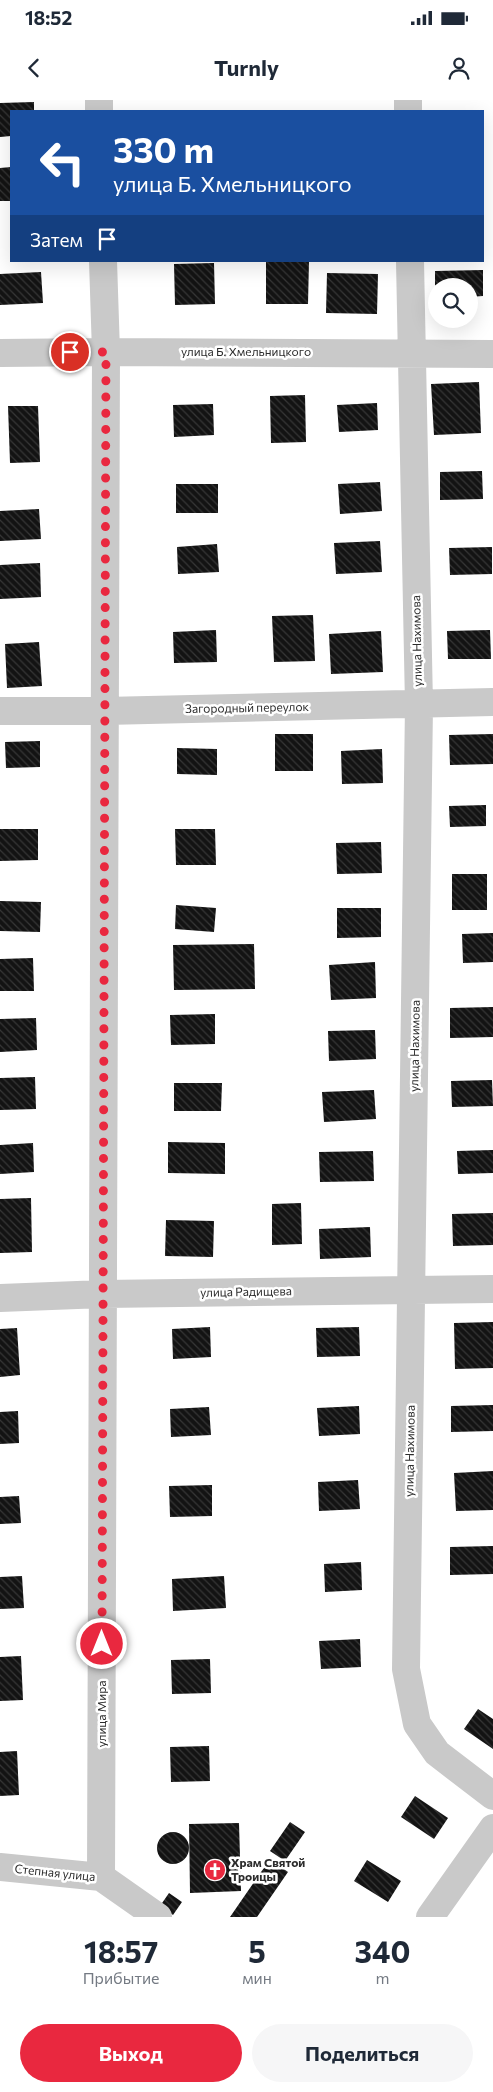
<!DOCTYPE html>
<html lang="ru">
<meta charset="utf-8">
<style>
body{margin:0;font-family:Commissioner,sans-serif;background:#f6f6f7;color:#1f2937;height:100vh;display:flex;flex-direction:column;font-size:19px;white-space:nowrap}
*{box-sizing:border-box;margin:0}
p{font-size:16px;color:#747a83}
.icon{flex:none;width:28px;height:28px;fill:none;stroke:currentColor;stroke-width:2;stroke-linecap:round;stroke-linejoin:round}
.map{position:relative;height:1817px;overflow:hidden}
.sheet{display:flex;flex-direction:column;background:#fff;flex:1}
.sheet>*{flex:none}
.banner{position:absolute;left:10px;top:10px;width:474px;height:152px;border-radius:0px;box-shadow:0 5px 20px #0002;background:#1a4fa0;color:#fff;overflow:hidden}
.fabs{position:absolute;left:428px;top:178px;display:grid;gap:10px}
.fabs a{display:grid;place-items:center;width:50px;height:50px;border-radius:50%;background:#fff;box-shadow:0 5px 20px #0002;font-size:25px}
.pin{position:absolute;display:grid;place-items:center;width:42px;height:42px;color:#fff;margin:-21px;border:2px solid #fff;border-radius:50%;box-shadow:0 1px 5px #0007}
.me{position:absolute;width:55px;margin:-28px;rotate:0deg;stroke-linejoin:round;filter:drop-shadow(0 0 4px #0008)}
.turn{display:flex;align-items:center;gap:18px;height:105px;padding:0 20px;font-size:22px}
.turn .icon{width:65px;height:65px;stroke-width:2.5}
.turn b{display:block;font-size:35px;line-height:42px}
.then{display:flex;align-items:center;height:48px;padding:0 20px;background:#0003;gap:10px;font-size:19px}
.eta{display:flex;justify-content:space-evenly;align-items:center;height:85px;text-align:center}
.eta b{font-size:30px;font-weight:700;line-height:35px}
.primary-button{display:flex;gap:10px;margin-top:auto;padding:10px 20px}
.primary-button a{flex:1;height:58px;border-radius:30px;background:#e9283f;color:#fff;font-size:20px;font-weight:700;line-height:58px;text-align:center}
.primary-button a+a{background:#f6f6f7;color:#1f2937}
.status{display:flex;justify-content:space-between;align-items:center;height:35px;padding:0 25px;background:#fff;direction:ltr}
.status svg{height:14px;fill:currentColor}
header{display:flex;justify-content:space-between;align-items:center;height:65px;padding:0 20px;background:#fff;font-size:22px;font-weight:700}
.map>svg:first-child{display:block}
.building{fill:url(#building-back-hatch)}
.lines{fill:none;stroke-linecap:round;stroke-linejoin:round}
.minor{stroke:#c9c9c9;stroke-width:28}
.route{stroke:#e9283f;stroke-width:9;stroke-dasharray:0 16.2}
.labels{text-anchor:middle;stroke-width:5;stroke-linejoin:round;paint-order:stroke}
.street-label{font-size:12px;fill:#2c2c2c;stroke:#fff}
.poi-label{font-size:12px;font-weight:bold;fill:#2c2c2c;stroke:#fff;text-anchor:start}
</style>
<div class="status"><b>18:52</b><svg viewBox="0 0 49 12"><path d="M0 12V9h3v3zM5 12V6h3v6zM10 12V3h3v9zM15 12V0h3v12zM26 1h20v11H26zM47 4h2v5h-2z"/></svg></div>
<header><svg class="icon" aria-label="back" viewBox="0 0 24 24"><path d="M15 5l-7 7 7 7"/></svg>Turnly<svg class="icon" aria-label="person" viewBox="0 0 24 24"><circle cx="12" cy="8" r="4"/><path d="M4 21q1-7 8-7t8 7"/></svg></header>
<div class="map">
<svg width="493" height="1817" viewBox="0 0 493 1817">
<defs>
<pattern id="building-back-hatch" width="6" height="6" patternUnits="userSpaceOnUse" patternTransform="scale(1.25)"><rect width="6" height="6" fill="#131313"/><path d="M-1 5l2 2M0 0l6 6M5-1l2 2" fill="none" stroke="#363636"/></pattern>
</defs>
<rect width="100%" height="100%" fill="#fff"/>
<path class="building" d="M34,2V11H11V36L0,37V3Z
M11,67V101H0V68Z
M266,161H309L308,204H266Z
M214,163L215,204L175,205L174,164Z
M483,170V196L469,197V186H435V171Z
M41,172L43,203L0,205V174Z
M327,173L378,174L377,214L326,213Z
M479,282L481,333L434,335L431,284Z
M305,295L306,342L271,343L270,296Z
M377,303L378,330L339,332L337,305Z
M213,304L214,335L174,337L173,305Z
M8,306H38L40,362L10,363Z
M482,371L483,399L440,400V372Z
M380,382L382,411L340,414L338,384Z
M176,384H218V413H176Z
M39,409L41,439L0,441V411Z
M380,441L382,472L336,474L334,443Z
M217,444L219,472L178,474L177,447Z
M492,447V474L450,475L449,448Z
M40,463L41,497L0,499V465Z
M313,515L315,561L274,562L272,516Z
M216,530L217,562L174,563L173,532Z
M490,530L491,559H448L447,531Z
M381,531L383,572L331,574L329,534Z
M39,542L42,586L7,588L5,544Z
M275,634H313V671H275Z
M493,634V664L450,665L449,635Z
M40,641V667L6,668L5,642Z
M177,648L217,649V675L177,674Z
M382,649L383,683L342,684L341,651Z
M486,705V726L450,727L449,706Z
M0,729H38V760L0,761Z
M175,729H215L216,765H176Z
M381,742L382,773L337,774L336,743Z
M452,774H487V810H452Z
M0,801L41,802L40,832L0,831Z
M176,805L216,808L214,832L175,829Z
M337,808H381V837L337,838Z
M493,833V862L463,863L462,834Z
M254,844L255,889L174,890L173,845Z
M33,858L34,891H0V859Z
M375,862L376,898L331,900L329,865Z
M493,907V937L450,938V908Z
M215,914V944L171,945L170,915Z
M36,918L37,950L0,952V919Z
M375,930L376,959L329,961L328,931Z
M35,977L36,1009L0,1010V978Z
M492,980L493,1006L452,1007L451,981Z
M174,983H222L221,1011H174Z
M374,990L376,1019L324,1022L322,992Z
M168,1042L225,1043V1074L168,1073Z
M33,1043L34,1072L0,1074V1045Z
M493,1050V1073L458,1074L457,1051Z
M373,1051L374,1081L320,1082L319,1052Z
M31,1098L32,1152L0,1153V1099Z
M301,1103L302,1144L272,1145V1104Z
M493,1113V1145L453,1146L452,1114Z
M166,1120L214,1121L213,1157L165,1156Z
M370,1127L371,1157L320,1159L319,1129Z
M493,1222V1268L455,1269L454,1223Z
M210,1227L211,1257L173,1259L172,1229Z
M359,1227L360,1256L317,1257L316,1228Z
M17,1228L20,1275L0,1277V1229Z
M493,1305V1331L451,1332V1306Z
M359,1306L360,1334L319,1336L317,1308Z
M209,1307L211,1335L171,1337L170,1309Z
M18,1311L19,1343L0,1344V1312Z
M493,1371V1410L456,1411L454,1373Z
M358,1380L360,1409L319,1411L318,1382Z
M212,1385V1416L170,1417L169,1386Z
M19,1396L21,1423L0,1424V1397Z
M493,1446V1474L450,1475V1447Z
M361,1462L362,1490L325,1492L324,1464Z
M22,1476L24,1508L0,1509V1477Z
M224,1476L226,1508L173,1511L172,1479Z
M360,1539L361,1567L321,1569L319,1541Z
M21,1556L23,1600L0,1601V1557Z
M210,1559L211,1593L172,1594L171,1560Z
M478,1609L493,1619V1649L464,1629Z
M209,1646L210,1681L171,1682L170,1647Z
M17,1651L19,1695L0,1696V1652Z
M415,1696L448,1718L434,1739L401,1717Z
M290,1722L305,1732L285,1761L270,1751Z
M239,1723L241,1791L190,1793L189,1724Z
M157 1748a16 16 0 1 1 32 0a16 16 0 1 1-32 0Z
M270,1759L288,1772L257,1817H230Z
M367,1760L401,1781L388,1802L354,1781Z
M169,1793L182,1802L173,1815L160,1806Z"/>
<g class="lines">
<path class="minor" d="M99,0V11
M408,0V11
M410,161L419,605L406,1569L417,1624L437,1653L493,1696
M0,253L106,252L493,254
M0,611H105L493,602
M0,1198L103,1194L493,1189
M0,1767L101,1777L158,1817
M101,1777L106,252L103,161
M430,1817L493,1728"/>
</g>
<g class="lines">
<path class="route" d="M70,252H106L102,1544"/>
</g>
<defs>
<g id="church-disc" transform="scale(1.125)"><circle r="9.5" fill="#e9283f" stroke="#fff"/><path d="M-1.2-6h2.4v3.5h3.3v2.4h-3.3V6h-2.4V-.1h-3.3v-2.4h3.3Z" fill="#fff"/></g>
</defs>
<g fill-rule="evenodd">
<use href="#church-disc" x="215" y="1770"/>
</g>
<g class="labels">
<g class="street-label">
<text x="246" y="256">улица Б. Хмельницкого</text>
<text transform="translate(417 541) rotate(-91)" y="4">улица Нахимова</text>
<text transform="translate(247 608) rotate(-1)" y="4">Загородный переулок</text>
<text transform="translate(415 946) rotate(-89)" y="4">улица Нахимова</text>
<text transform="translate(246 1192) rotate(-1)" y="4">улица Радищева</text>
<text transform="translate(410 1351) rotate(-89)" y="4">улица Нахимова</text>
<text transform="translate(102 1614) rotate(-90)" y="4">улица Мира</text>
<text transform="translate(55 1773) rotate(6)" y="4">Степная улица</text>
</g>
<g class="poi-label">
<text x="231" y="1767">Храм Святой<tspan x="231" dy="14">Троицы</tspan></text>
</g>
</g>
</svg>
<div class="fabs">
<a><svg class="icon" aria-label="search" viewBox="0 0 24 24"><circle cx="10" cy="10" r="6"/><path d="M15 15l6 6"/></svg></a>
</div>
<div class="pin" style="left:70px;top:252px;background:#d93025"><svg class="icon" aria-label="arrive" viewBox="0 0 24 24"><path d="M6 21V4h12l-3 4 3 4H6"/></svg></div>
<svg class="me" style="left:102px;top:1544px" viewBox="-20 -20 40 40"><circle r="17" fill="#e9283f" stroke="#fff" stroke-width="3"/><path d="M0-11L8 9 0 5-8 9z" fill="#fff"/></svg>
<div class="banner">
<div class="turn"><svg class="icon" aria-label="left" viewBox="0 0 24 24"><path d="M17 20v-9H6M10 6l-5 5 5 5"/></svg><div><b>330 m</b>улица Б. Хмельницкого</div></div>
<div class="then">Затем<svg class="icon" aria-label="arrive" viewBox="0 0 24 24"><path d="M6 21V4h12l-3 4 3 4H6"/></svg></div>
</div>
</div>
<section class="sheet">
<div class="eta">
<div><b>18:57</b><p>Прибытие</p></div>
<div><b>5</b><p>мин</p></div>
<div><b>340</b><p>m</p></div>
</div>
<div class="primary-button"><a>Выход</a><a>Поделиться</a></div>
</section>
